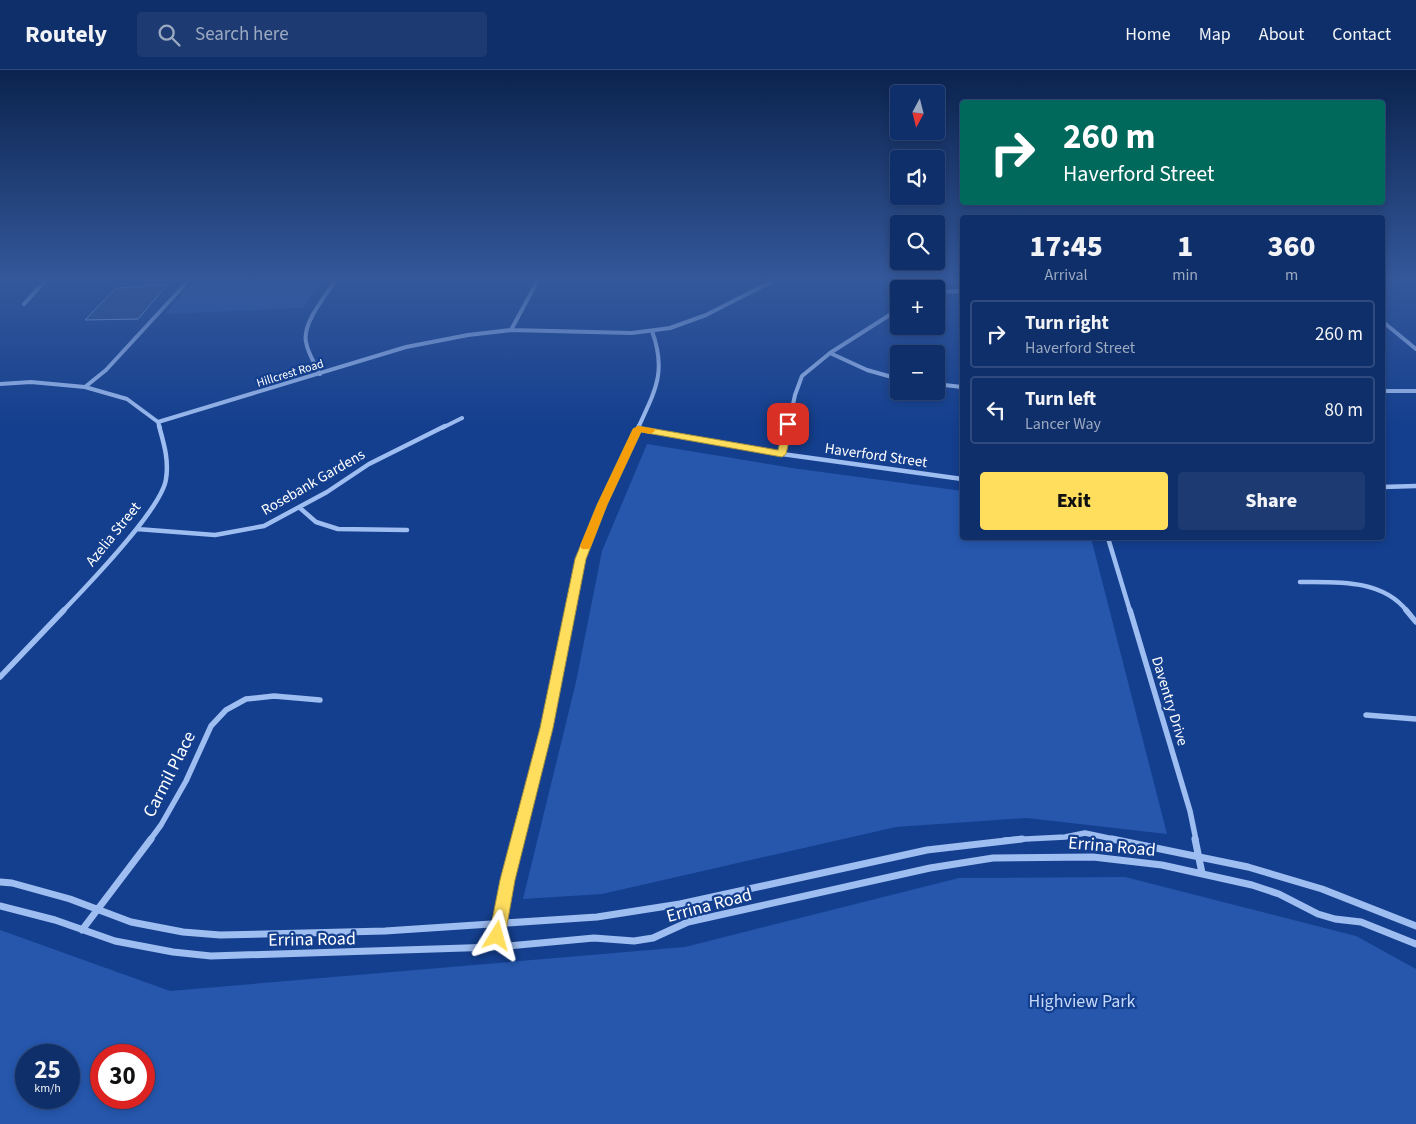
<!DOCTYPE html>
<meta charset="utf-8">
<style>
body{margin:0;font-family:"Source Sans 3",sans-serif;background:#1d3b72;color:#f1f3f6;height:100vh;display:flex;flex-direction:column;font-size:19px;white-space:nowrap}
*{box-sizing:border-box;margin:0}
p{font-size:16px;color:#9ba9c1}
.icon{flex:none;width:28px;height:28px;fill:none;stroke:currentColor;stroke-width:2;stroke-linecap:round;stroke-linejoin:round}
.map{position:relative;flex:1;overflow:hidden}
.details{position:absolute;left:960px;top:145px;width:425px;height:325px;display:flex;flex-direction:column;background:#0f2f6a;border-radius:5px;box-shadow:0 2px 8px #0003,0 0 0 1px #2f4a7e}
.details>*{flex:none}
.guide{position:absolute;left:960px;top:30px;width:425px;height:105px;border-radius:5px;box-shadow:0 2px 8px #0003,0 0 0 1px #2f4a7e;background:#00695c;color:#fff;overflow:hidden}
.needle{width:32px;rotate:187deg}
.tools{position:absolute;left:890px;top:15px;display:grid;gap:10px}
.tools a{display:grid;place-items:center;width:55px;height:55px;border-radius:5px;background:#0f2f6a;box-shadow:0 2px 8px #0003,0 0 0 1px #2f4a7e;font-size:25px}
.speed{position:absolute;left:15px;top:974px;display:flex;gap:10px;font-size:25px;font-weight:700;text-align:center}
.speed>*{display:grid;place-content:center;width:65px;height:65px;border-radius:50%;background:#0f2f6a;box-shadow:0 2px 8px #0003,0 0 0 1px #2f4a7e;line-height:1}
.speed small{font-size:12px;font-weight:400}
.speed .limit{border:8px solid #d22;background:#fff;color:#111}
.pin{position:absolute;display:grid;place-items:center;width:42px;height:42px;color:#fff;margin:-21px;border-radius:10px;box-shadow:0 2px 8px #0006}
.me{position:absolute;width:55px;margin:-28px;rotate:8deg;stroke-linejoin:round;filter:drop-shadow(0 0 4px #0008)}
.turn{display:flex;align-items:center;gap:18px;height:105px;padding:0 20px;font-size:22px}
.turn .icon{width:65px;height:65px;stroke-width:2.5}
.turn b{display:block;font-size:35px;line-height:42px}
.eta{display:flex;justify-content:space-evenly;align-items:center;height:85px;text-align:center}
.eta b{font-size:30px;font-weight:800;line-height:35px}
.button{display:flex;gap:10px;margin-top:auto;padding:10px 20px}
.button a{flex:1;height:58px;border-radius:5px;background:#ffde5e;color:#111;font-size:20px;font-weight:800;line-height:58px;text-align:center}
.button a+a{background:#1d3b72;color:#f1f3f6}
ul{padding:0;list-style:none}
li{display:flex;align-items:center;gap:15px;height:68px;margin:0 10px 8px;padding:0 10px;border:2px solid #2f4a7e;border-radius:5px}
li div{flex:1}
li b{display:block;font-size:19px}
li em{font-style:normal}
header{display:flex;align-items:center;gap:30px;box-sizing:border-box;height:70px;padding:0 25px;background:#0f2f6a;border-bottom:1px solid #2f4a7e}
header strong{font-size:24px}
nav{display:flex;gap:28px;margin-inline-start:auto;font-size:18px}
.search{width:350px;height:45px;background:#1d3b72;display:flex;align-items:center;gap:12px;box-sizing:border-box;padding:0 18px;border-radius:5px;color:#9ba9c1;font-size:19px}
.map>svg:first-child{display:block}
.green{fill:#2657ad;fill-rule:evenodd}
.water{fill:#284984;stroke:#90b6f4}
.lines{fill:none;stroke-linecap:round;stroke-linejoin:round}
.minor-far3{stroke:#9ebdf1;stroke-width:4}
.minor-far2{stroke:#9ebdf1;stroke-width:4.5}
.minor-far1{stroke:#9ebdf1;stroke-width:5.5}
.minor{stroke:#9ebdf1;stroke-width:7}
.route{fill:#ffde5e;stroke:#a6903d}
.slow{fill:#f59e0b}
.labels{text-anchor:middle;stroke-width:4.5;stroke-linejoin:round;paint-order:stroke}
.far-street-label{font-size:12px;fill:#fff;stroke:#143f8e}
.street-label{font-size:15px;fill:#fff;stroke:#143f8e}
.near-street-label{font-size:18px;fill:#fff;stroke:#143f8e}
.near-park-label{font-size:18px;fill:#c5d9fc;stroke:#143f8e}
</style>
<header>
<strong>Routely</strong>
<div class="search"><svg class="icon" aria-label="search" viewBox="0 0 24 24"><circle cx="10" cy="10" r="6"/><path d="M15 15l6 6"/></svg>Search here</div>
<nav><a>Home</a><a>Map</a><a>About</a><a>Contact</a></nav>
</header>
<div class="map">
<svg width="1416" height="1054" viewBox="0 0 1416 1054">
<rect width="100%" height="100%" fill="#143f8e"/>
<path class="green" d="M194,210H322L303,238L165,244Z
M647,374L792,398L962,421V468H1091L1167,764L1027,748L896,757L602,824L523,829L576,612L602,481Z
M1125,807L1356,866L1416,899V1054H0V860L170,921L685,877L959,808ZM26,985H69V1028H26ZM101,985H144V1028H101Z"/>
<path class="water" d="M167,215L138,249L85,250L116,218Z"/>
<g class="lines">
<path class="minor-far3" d="M936,222L962,221
M24,234L46,210
M1382,251L1416,279
M511,260L538,210
M830,283L867,300L899,309
M320,304C315,294 308,284 306,272C302,253 326,225 336,210
M0,314L31,312L85,317L127,329L158,352L160,358
M936,314L962,317
M85,317L106,300L189,210
M1382,321H1416
M158,352L406,277L468,265L511,260L632,263L670,258L706,245L775,210
M442,358L462,348
M638,358C655,321 667,302 652,261
M788,358L795,325L802,306L830,283L899,239"/>
<path class="minor-far2" d="M638,359L782,384L962,409
M782,384L788,356
M1382,417L1416,416
M300,438L316,452L338,459L407,460
M137,459L215,465L264,456L327,422L369,394L445,356
M1108,468L1130,541
M1300,512C1337,512 1382,509 1407,541
M63,541C86,517 162,439 166,409C169,390 164,374 159,356
M570,541L581,489L602,435L639,356"/>
<path class="minor-far1" d="M1130,540L1190,741L1196,770
M1406,540L1416,552
M0,607L64,540
M1366,645L1416,649
M150,770L161,755L186,711L211,656L226,640L246,629L274,626L320,630
M517,770L546,657L570,540
M1005,770L1065,767L1085,763L1118,770"/>
<path class="minor" d="M1112,769L1248,797L1322,819L1416,856
M1195,769L1202,803
M0,812L12,813L70,829L131,852L183,862L220,865L385,861L597,847L680,834L927,780L1022,769
M0,836L55,850L115,871L173,882L211,886L496,877L594,868L634,871L653,868L688,852L930,798L993,788L1093,787L1162,795L1252,815L1279,824L1318,844L1335,849L1361,852L1416,874
M82,860L151,769
M496,877L507,810L518,769"/>
</g>
<linearGradient id="sky" x2="0" y2="1"><stop stop-color="#0b234e"/><stop offset="0.59" stop-color="#34589b"/><stop offset="1" stop-color="#34589b" stop-opacity="0"/></linearGradient>
<rect width="1416" height="357" fill="url(#sky)"/>
<path class="route" d="M785,352H788L793,354L786,384L782,387L641,362L607,435L586,489L553,658L515,810L505,866L503,872L497,874L491,872L489,866L500,810L540,658L575,489L597,435L633,359L638,356L778,380Z"/>
<path class="slow" d="M638,356L654,359L655,361L650,364L641,362L607,435L591,476L589,479H582L580,476L597,435L633,359Z"/>
<g class="labels">
<g class="far-street-label">
<text transform="translate(290 303) rotate(-17)" y="4">Hillcrest Road</text>
</g>
<g class="street-label">
<text transform="translate(876 385) rotate(8)" y="5">Haverford Street</text>
<text transform="translate(313 412) rotate(-30)" y="5">Rosebank Gardens</text>
<text transform="translate(113 464) rotate(-51)" y="5">Azelia Street</text>
<text transform="translate(1170 631) rotate(73)" y="5">Daventry Drive</text>
</g>
<g class="near-street-label">
<text transform="translate(169 704) rotate(-63)" y="6">Carmil Place</text>
<text transform="translate(1112 776) rotate(5)" y="6">Errina Road</text>
<text transform="translate(709 835) rotate(-15)" y="6">Errina Road</text>
<text transform="translate(312 869) rotate(-1)" y="6">Errina Road</text>
</g>
<g class="near-park-label">
<text x="1082" y="937">Highview Park</text>
</g>
</g>
</svg>
<div class="tools">
<a><svg class="needle" viewBox="-14 -14 28 28"><path d="M0-13l5 13h-10z" fill="#e53935"/><path d="M0 13l5-13h-10z" fill="#9ba9c1"/></svg></a>
<a><svg class="icon" aria-label="sound" viewBox="0 0 24 24"><path d="M4 9h4l5-4v14l-5-4H4zM17 9q2 3 0 6"/></svg></a>
<a><svg class="icon" aria-label="search" viewBox="0 0 24 24"><circle cx="10" cy="10" r="6"/><path d="M15 15l6 6"/></svg></a>
<a>+</a>
<a>−</a>
</div>
<div class="speed"><div>25<small>km/h</small></div><div class="limit">30</div></div>
<div class="pin" style="left:788px;top:354px;background:#d93025"><svg class="icon" aria-label="arrive" viewBox="0 0 24 24"><path d="M6 21V4h12l-3 4 3 4H6"/></svg></div>
<svg class="me" style="left:497px;top:866px" viewBox="-20 -20 40 40"><path d="M0-17L14 15 0 8-14 15z" fill="#ffde5e" stroke="#fff" stroke-width="4"/></svg>
<div class="guide">
<div class="turn"><svg class="icon" aria-label="right" viewBox="0 0 24 24"><path d="M7 20v-9h11M14 6l5 5-5 5"/></svg><div><b>260 m</b>Haverford Street</div></div>
</div>
<section class="details">
<div class="eta">
<div><b>17:45</b><p>Arrival</p></div>
<div><b>1</b><p>min</p></div>
<div><b>360</b><p>m</p></div>
</div>
<ul>
<li><svg class="icon" aria-label="right" viewBox="0 0 24 24"><path d="M7 20v-9h11M14 6l5 5-5 5"/></svg><div><b>Turn right</b><p>Haverford Street</p></div><em>260 m</em></li>
<li><svg class="icon" aria-label="left" viewBox="0 0 24 24"><path d="M17 20v-9H6M10 6l-5 5 5 5"/></svg><div><b>Turn left</b><p>Lancer Way</p></div><em>80 m</em></li>
</ul>
<div class="button"><a>Exit</a><a>Share</a></div>
</section>
</div>
